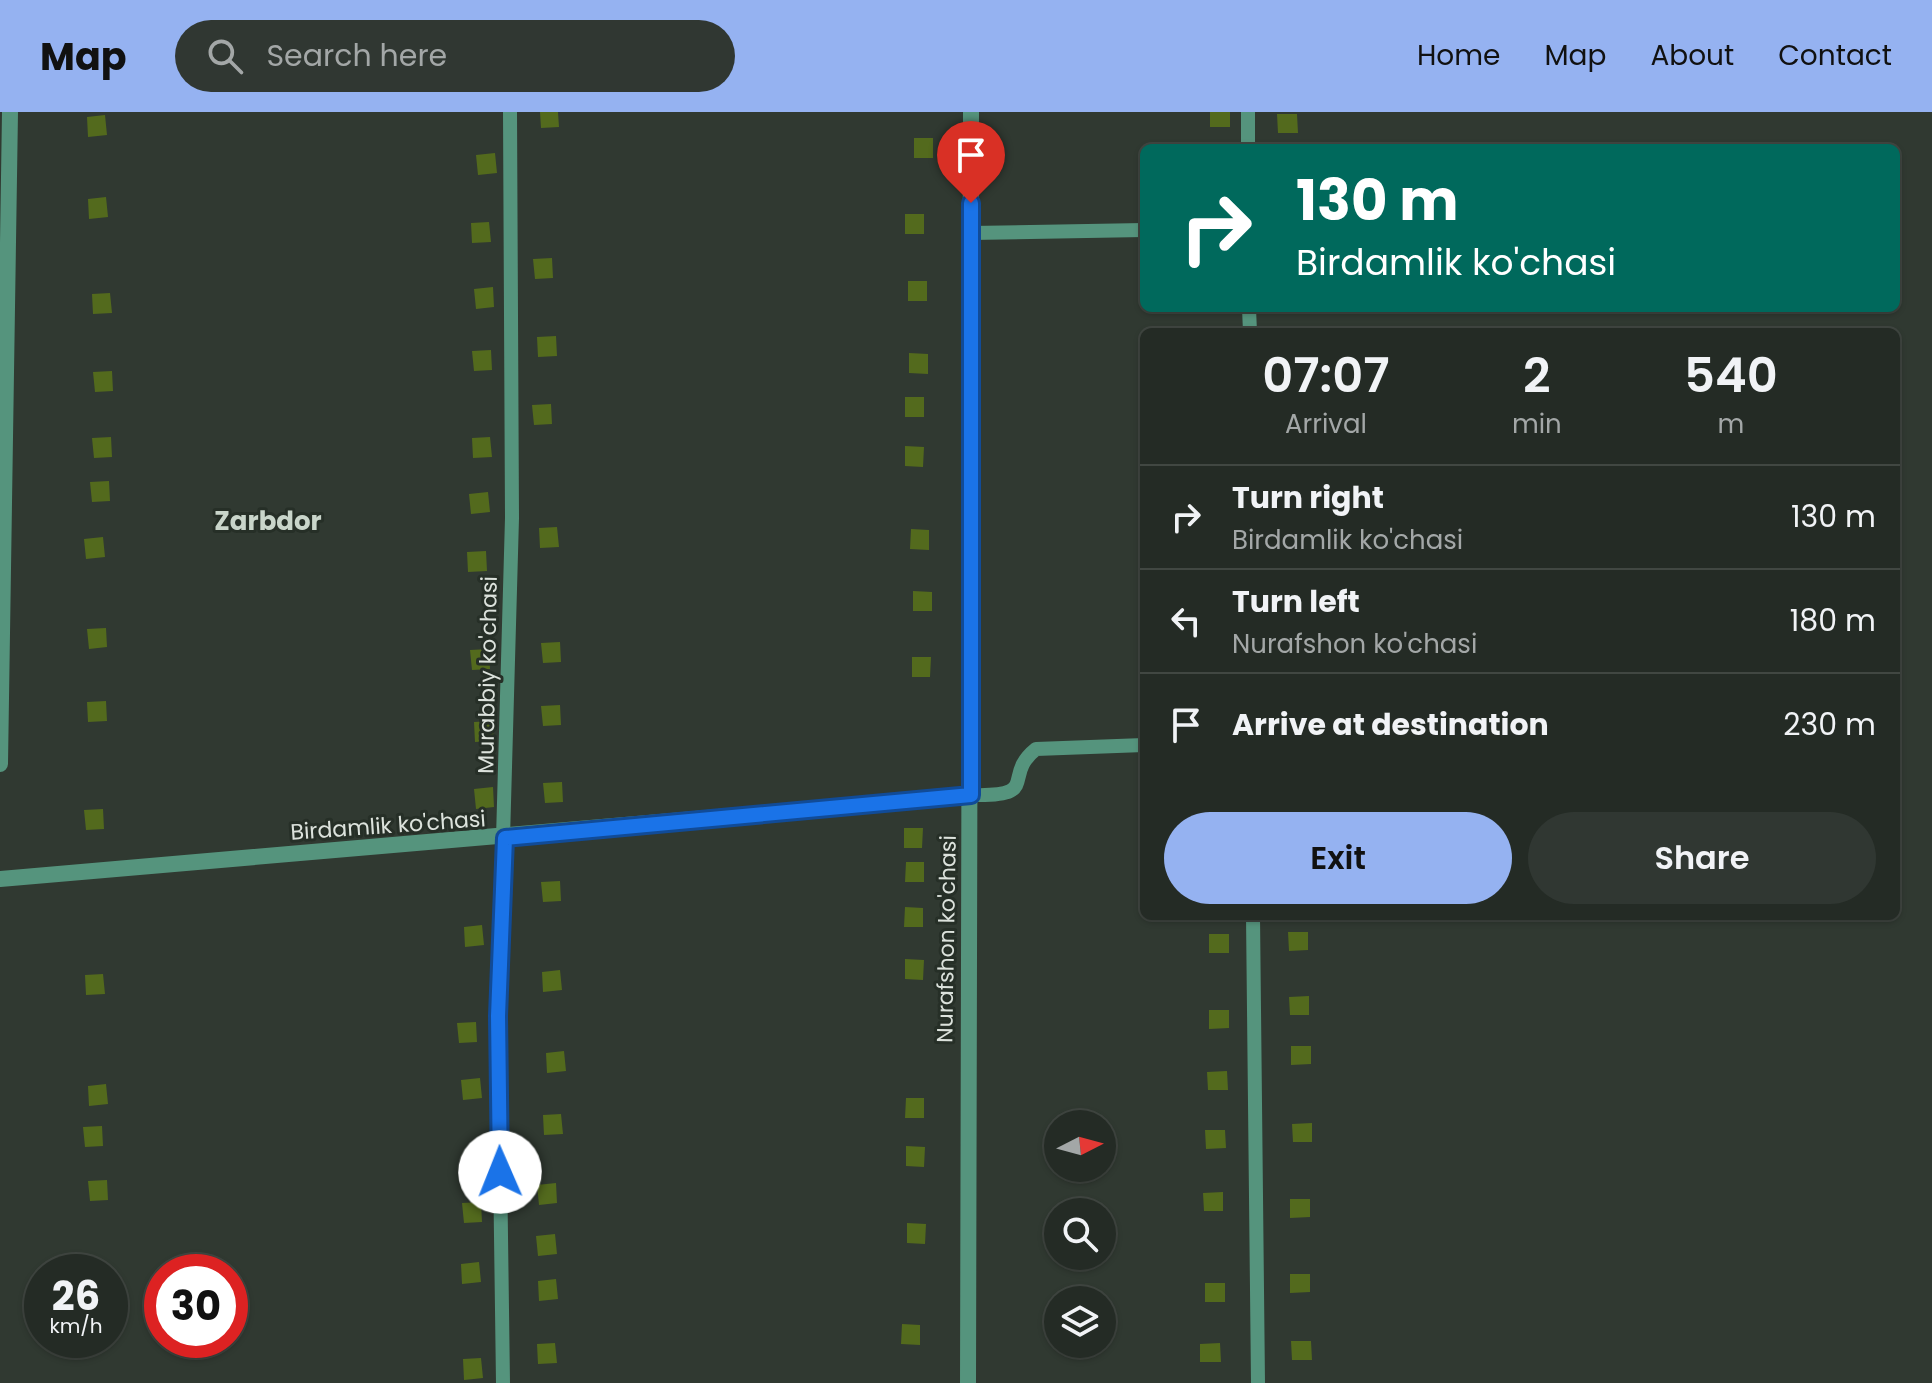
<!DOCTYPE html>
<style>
body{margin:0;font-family:Poppins,sans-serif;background:#303732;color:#f1f3f6;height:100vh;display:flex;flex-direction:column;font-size:30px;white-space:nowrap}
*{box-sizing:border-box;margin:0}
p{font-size:26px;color:#a3a7a7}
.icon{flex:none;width:44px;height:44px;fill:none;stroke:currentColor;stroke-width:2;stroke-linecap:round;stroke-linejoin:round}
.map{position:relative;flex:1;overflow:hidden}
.panel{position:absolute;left:1140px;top:216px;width:760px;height:592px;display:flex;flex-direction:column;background:#242b25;border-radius:12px;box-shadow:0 2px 6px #0004,0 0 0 2px #414742}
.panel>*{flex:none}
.banner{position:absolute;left:1140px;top:32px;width:760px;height:168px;border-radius:12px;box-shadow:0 2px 6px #0004,0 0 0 2px #414742;background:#00695c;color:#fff;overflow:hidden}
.needle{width:52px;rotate:84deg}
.controls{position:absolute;left:1044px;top:998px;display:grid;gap:16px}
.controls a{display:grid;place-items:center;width:72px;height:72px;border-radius:50%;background:#242b25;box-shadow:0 2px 6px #0004,0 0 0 2px #414742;font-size:40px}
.speed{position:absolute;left:24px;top:1142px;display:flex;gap:16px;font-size:40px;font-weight:700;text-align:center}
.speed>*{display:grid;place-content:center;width:104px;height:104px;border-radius:50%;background:#242b25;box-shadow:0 2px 6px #0004,0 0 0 2px #414742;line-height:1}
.speed small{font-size:20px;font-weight:400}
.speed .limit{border:12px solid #d22;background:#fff;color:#111}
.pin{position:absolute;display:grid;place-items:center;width:68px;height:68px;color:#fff;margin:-82px -34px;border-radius:50% 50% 50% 0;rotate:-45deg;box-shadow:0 0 8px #0007}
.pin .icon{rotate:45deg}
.me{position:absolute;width:88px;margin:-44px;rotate:359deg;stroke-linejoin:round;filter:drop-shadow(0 0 6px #0008)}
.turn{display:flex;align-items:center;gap:28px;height:168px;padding:0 24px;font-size:36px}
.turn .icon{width:104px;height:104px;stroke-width:2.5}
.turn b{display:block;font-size:56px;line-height:68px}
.eta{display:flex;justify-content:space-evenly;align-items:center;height:136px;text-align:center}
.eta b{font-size:48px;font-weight:600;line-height:56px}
.cta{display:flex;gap:16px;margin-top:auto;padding:16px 24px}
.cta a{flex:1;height:92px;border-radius:48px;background:#95b2f1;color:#111;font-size:32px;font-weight:600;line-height:92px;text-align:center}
.cta a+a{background:#303732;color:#f1f3f6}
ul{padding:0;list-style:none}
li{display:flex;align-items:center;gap:24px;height:104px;padding:0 24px;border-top:2px solid #414742}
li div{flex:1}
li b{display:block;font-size:30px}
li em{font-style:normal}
header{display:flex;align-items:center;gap:48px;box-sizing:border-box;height:112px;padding:0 40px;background:#95b2f1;color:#111}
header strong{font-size:38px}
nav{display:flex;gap:44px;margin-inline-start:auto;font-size:28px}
.search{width:560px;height:72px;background:#303732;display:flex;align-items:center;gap:20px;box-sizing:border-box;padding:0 28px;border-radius:44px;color:#a3a7a7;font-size:30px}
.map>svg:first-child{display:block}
.building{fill:#536a1d}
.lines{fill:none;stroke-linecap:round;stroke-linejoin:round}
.minor{stroke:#55947d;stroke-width:14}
.tertiary{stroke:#55947d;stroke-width:16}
.route-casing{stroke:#114b97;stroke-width:20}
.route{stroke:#1a73e8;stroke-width:14}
.labels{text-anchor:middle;stroke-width:6;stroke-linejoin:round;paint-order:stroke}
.street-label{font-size:22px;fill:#dce2dc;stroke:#262f27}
.quarter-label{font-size:26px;font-weight:bold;fill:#c9d5ca;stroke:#262f27}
</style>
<header>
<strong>Map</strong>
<div class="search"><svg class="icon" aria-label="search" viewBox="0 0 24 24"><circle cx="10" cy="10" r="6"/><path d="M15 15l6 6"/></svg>Search here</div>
<nav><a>Home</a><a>Map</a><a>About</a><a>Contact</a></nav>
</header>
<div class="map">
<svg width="1932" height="1271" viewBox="0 0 1932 1271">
<rect width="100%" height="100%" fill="#303931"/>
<path class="building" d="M540,0H558L559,15L541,16Z
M1210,0H1230V15H1210Z
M1277,2H1297L1298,21H1278Z
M105,3L107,23L88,25L87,5Z
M914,26H933V46H914Z
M495,41L497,61L478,63L476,43Z
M106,85L108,105L89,107L88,87Z
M905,102H924V122H905Z
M489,110L491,130L472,131L471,111Z
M552,146L553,166L535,167L533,147Z
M908,169H927V189H908Z
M493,175L494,195L476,197L474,177Z
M110,181L112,201L93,202L92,182Z
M556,224L557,244L538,245L537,225Z
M491,238L492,258L474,259L472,239Z
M909,241L928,242V262L909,261Z
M112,259L113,279L95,280L93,260Z
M905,285H924V305H905Z
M551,292L552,312L534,313L532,293Z
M111,325L112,345L94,346L92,326Z
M490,325L492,345L473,346L472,326Z
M905,334L924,335L923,355L905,354Z
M109,369L110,389L92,390L90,370Z
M488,380L490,400L471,402L469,382Z
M557,415L559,435L540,436L539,416Z
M911,417L929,418V438L910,437Z
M103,425L105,445L86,447L84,427Z
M486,439L487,459L468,460L467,440Z
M913,479L932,480V499H913Z
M106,516L107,535L89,537L87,517Z
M560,530L561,550L543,551L541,531Z
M489,537L490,557L472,558L470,538Z
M912,545H931L930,565H912Z
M106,589L107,609L88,610L87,590Z
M560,593L561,613L543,614L541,594Z
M492,609L494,629L475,630L474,610Z
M562,670L563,690L545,691L543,671Z
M493,675L494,695L476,697L474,677Z
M103,697L104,717L86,718L84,698Z
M904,716H923L922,736H904Z
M906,750H924V770H905Z
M560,769L561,789L543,790L541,770Z
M905,795L923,796V815H904Z
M482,813L484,833L465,835L464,815Z
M1288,820H1308V838L1289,839Z
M1209,822H1229V841H1209Z
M905,847L924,848L923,868L905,867Z
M560,858L562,878L543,880L542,860Z
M103,862L105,882L86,883L85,863Z
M1309,884V903H1290L1289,885Z
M1209,898H1229V916L1209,917Z
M476,910L477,930L459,931L457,911Z
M1291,934H1311V952L1291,953Z
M564,939L566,959L547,961L546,941Z
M1227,959L1228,978H1208L1207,960Z
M480,966L482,986L463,988L461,968Z
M106,972L108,992L89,994L88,974Z
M906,986H924V1006H905Z
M561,1002L563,1022L544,1023L543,1003Z
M1312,1011V1030H1293L1292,1012Z
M102,1014L103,1034L85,1035L83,1015Z
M1205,1018H1225L1226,1036L1206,1037Z
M906,1034L925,1035L924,1055L906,1054Z
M482,1044L483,1063L465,1065L463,1045Z
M107,1068L108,1088L90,1089L88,1069Z
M556,1071L557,1091L539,1093L537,1073Z
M1223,1080V1099H1204L1203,1081Z
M1290,1087H1310V1105L1290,1106Z
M481,1090L482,1110L464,1111L462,1091Z
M907,1111L926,1112L925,1132L907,1131Z
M555,1122L557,1142L538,1144L536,1124Z
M102,1147L103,1160H85L84,1148Z
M479,1150L481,1170L462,1172L461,1152Z
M1290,1162H1310V1180L1290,1181Z
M556,1167L558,1187L539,1189L538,1169Z
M1205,1171H1225V1190H1205Z
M902,1212L920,1213V1233L901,1232Z
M86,1228H104L105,1239L87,1240Z
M1291,1229H1311L1312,1248H1292Z
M555,1231L557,1251L538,1252L537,1232Z
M1220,1231L1221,1250H1200V1232Z
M481,1246L483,1266L464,1268L463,1247Z"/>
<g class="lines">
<path class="minor" d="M1248,0V36
M971,121L1144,118
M1249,196L1250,220
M971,683C1042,685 1001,665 1036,637L1144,633
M1253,804L1258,1271
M503,1271L498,904L512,406L510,0"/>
<path class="tertiary" d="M0,652L10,0
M0,767L971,683
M968,1271L971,0"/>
</g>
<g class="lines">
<g class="route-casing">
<path id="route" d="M500,1060L498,904L505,726L971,683V91"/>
</g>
<use href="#route" class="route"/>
</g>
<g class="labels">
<g class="street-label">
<text transform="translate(487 563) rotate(-89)" y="8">Murabbiy ko'chasi</text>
<text transform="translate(388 713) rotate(-4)" y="8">Birdamlik ko'chasi</text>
<text transform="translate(946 827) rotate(-89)" y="8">Nurafshon ko'chasi</text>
</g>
<g class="quarter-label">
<text x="268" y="418">Zarbdor</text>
</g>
</g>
</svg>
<div class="controls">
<a><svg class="needle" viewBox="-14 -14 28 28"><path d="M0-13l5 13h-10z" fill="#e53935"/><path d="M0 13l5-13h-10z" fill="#a3a7a7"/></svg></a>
<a><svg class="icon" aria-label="search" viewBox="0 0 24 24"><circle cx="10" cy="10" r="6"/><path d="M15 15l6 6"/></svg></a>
<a><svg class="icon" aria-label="layers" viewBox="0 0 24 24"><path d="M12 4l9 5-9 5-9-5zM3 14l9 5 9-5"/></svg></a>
</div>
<div class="speed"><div>26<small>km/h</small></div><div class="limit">30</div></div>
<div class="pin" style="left:971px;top:91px;background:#d93025"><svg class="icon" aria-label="arrive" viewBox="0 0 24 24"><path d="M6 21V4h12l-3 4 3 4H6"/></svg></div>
<svg class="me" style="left:500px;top:1060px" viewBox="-20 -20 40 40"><circle r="19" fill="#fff"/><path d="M0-13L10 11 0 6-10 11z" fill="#1a73e8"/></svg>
<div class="banner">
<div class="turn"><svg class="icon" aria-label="right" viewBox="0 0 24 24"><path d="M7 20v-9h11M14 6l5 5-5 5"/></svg><div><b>130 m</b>Birdamlik ko'chasi</div></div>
</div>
<section class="panel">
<div class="eta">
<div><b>07:07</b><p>Arrival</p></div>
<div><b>2</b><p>min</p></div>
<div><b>540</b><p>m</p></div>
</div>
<ul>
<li><svg class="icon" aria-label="right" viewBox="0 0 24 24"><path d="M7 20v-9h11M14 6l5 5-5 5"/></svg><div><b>Turn right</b><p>Birdamlik ko'chasi</p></div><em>130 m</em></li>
<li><svg class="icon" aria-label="left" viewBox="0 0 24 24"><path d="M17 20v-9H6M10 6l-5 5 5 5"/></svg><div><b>Turn left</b><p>Nurafshon ko'chasi</p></div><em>180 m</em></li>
<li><svg class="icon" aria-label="arrive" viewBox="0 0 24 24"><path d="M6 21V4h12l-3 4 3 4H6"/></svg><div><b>Arrive at destination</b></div><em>230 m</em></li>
</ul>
<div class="cta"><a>Exit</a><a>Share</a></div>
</section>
</div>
